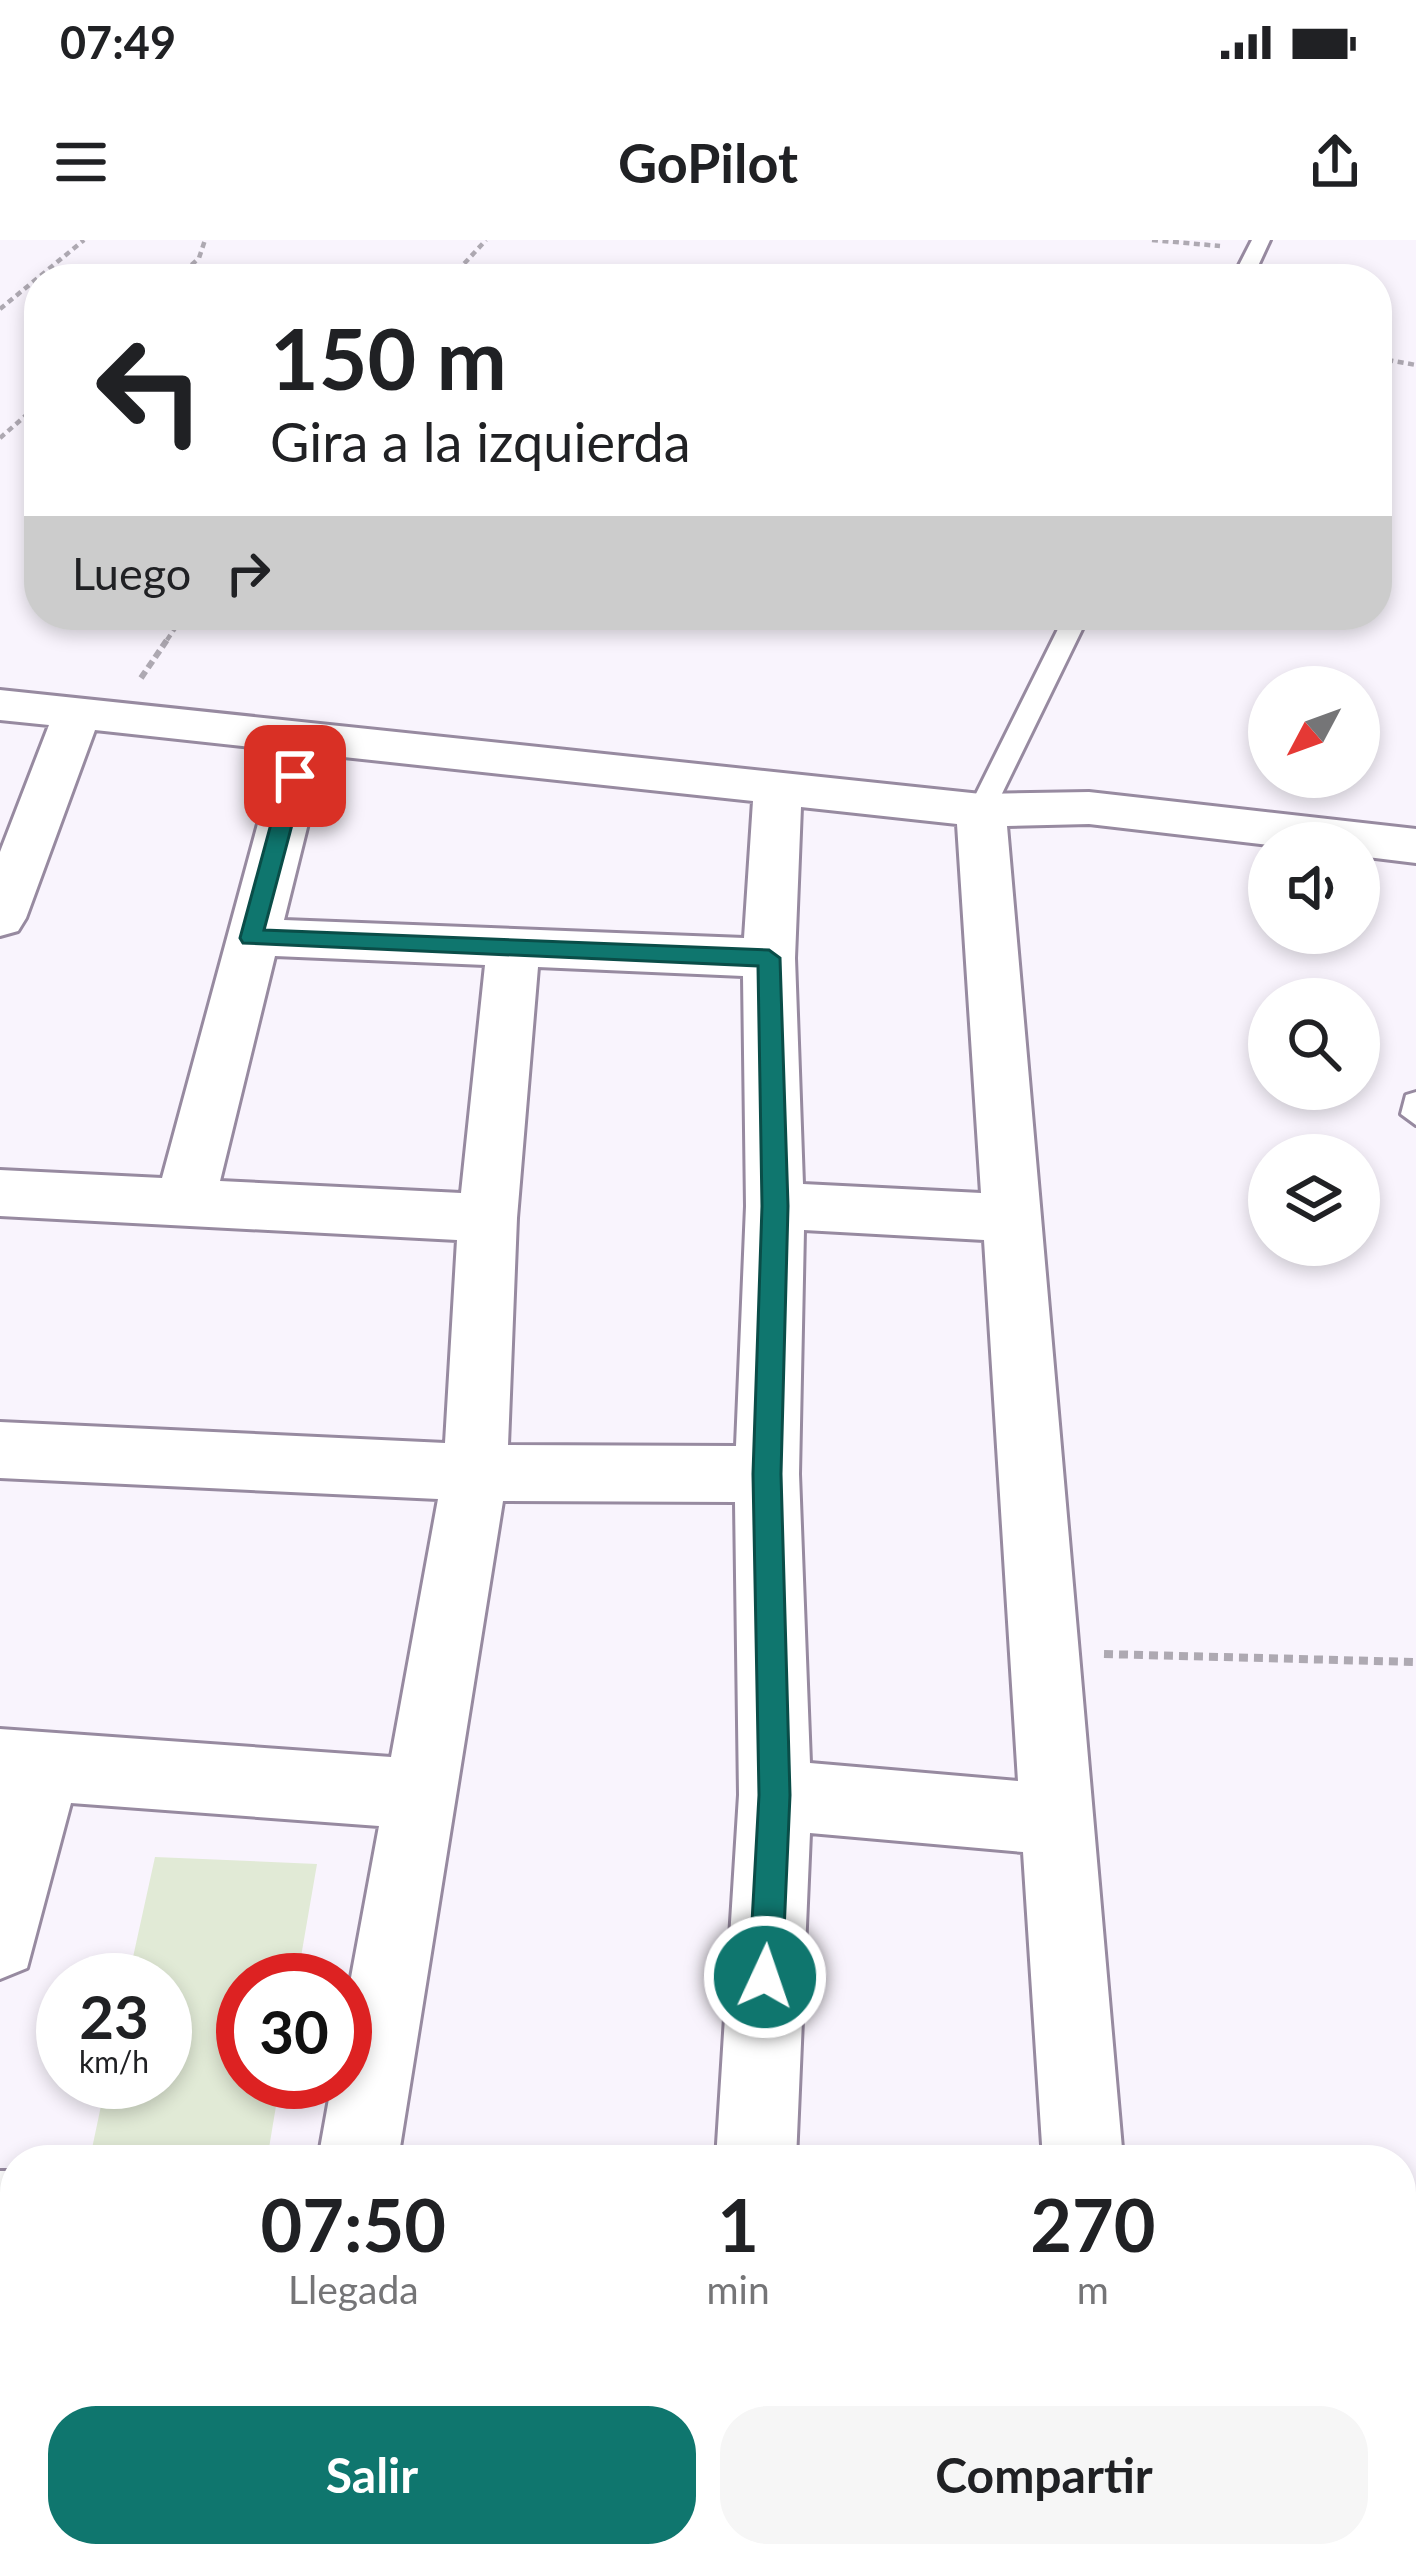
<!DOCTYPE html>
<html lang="es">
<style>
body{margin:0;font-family:Lato,sans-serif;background:#f6f6f6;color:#202124;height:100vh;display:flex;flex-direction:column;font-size:45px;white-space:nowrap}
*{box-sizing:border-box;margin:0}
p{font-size:39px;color:#757577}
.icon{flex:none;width:66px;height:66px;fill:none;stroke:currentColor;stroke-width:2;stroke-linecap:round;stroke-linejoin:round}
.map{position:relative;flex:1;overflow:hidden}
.side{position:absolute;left:0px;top:1905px;width:1416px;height:423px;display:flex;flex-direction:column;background:#fff;border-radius:48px 48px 0 0;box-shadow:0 6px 18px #0003}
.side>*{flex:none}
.hud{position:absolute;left:24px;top:24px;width:1368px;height:366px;border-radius:48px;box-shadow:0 6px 18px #0003;background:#fff;color:#202124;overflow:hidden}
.needle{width:78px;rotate:229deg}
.fabs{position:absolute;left:1248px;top:426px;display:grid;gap:24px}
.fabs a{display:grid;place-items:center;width:132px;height:132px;border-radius:50%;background:#fff;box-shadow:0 6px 18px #0003;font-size:60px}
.speed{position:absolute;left:36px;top:1713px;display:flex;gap:24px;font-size:60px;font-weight:700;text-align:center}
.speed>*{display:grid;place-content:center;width:156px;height:156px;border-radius:50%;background:#fff;box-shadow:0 6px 18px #0003;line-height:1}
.speed small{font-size:30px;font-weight:400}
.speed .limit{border:18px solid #d22;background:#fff;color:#111}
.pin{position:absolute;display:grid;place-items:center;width:102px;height:102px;color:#fff;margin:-51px;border-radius:24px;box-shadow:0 6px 18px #0006}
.me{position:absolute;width:132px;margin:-66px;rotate:3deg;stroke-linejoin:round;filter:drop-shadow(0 0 9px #0008)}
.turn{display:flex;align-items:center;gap:42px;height:252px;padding:0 48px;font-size:54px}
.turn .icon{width:156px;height:156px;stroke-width:2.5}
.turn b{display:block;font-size:84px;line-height:102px}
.then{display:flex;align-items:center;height:114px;padding:0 48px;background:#0003;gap:24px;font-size:45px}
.eta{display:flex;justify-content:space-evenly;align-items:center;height:204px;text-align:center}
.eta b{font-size:72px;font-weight:700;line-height:84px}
.cta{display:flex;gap:24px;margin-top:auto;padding:24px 48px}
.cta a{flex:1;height:138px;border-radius:48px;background:#0f766e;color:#fff;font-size:48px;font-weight:700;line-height:138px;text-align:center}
.cta a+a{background:#f6f6f6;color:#202124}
.status{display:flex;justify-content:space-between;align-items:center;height:84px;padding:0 60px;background:#fff;direction:ltr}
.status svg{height:33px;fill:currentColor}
header{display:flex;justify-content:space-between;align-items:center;height:156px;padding:0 48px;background:#fff;font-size:54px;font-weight:700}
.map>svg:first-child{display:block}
.green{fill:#e1ead6}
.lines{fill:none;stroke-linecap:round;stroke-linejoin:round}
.lane-casing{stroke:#978aa0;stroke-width:6}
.street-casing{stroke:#978aa0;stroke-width:6}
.path-far2{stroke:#aea9b2;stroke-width:4.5;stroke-dasharray:6 4.5;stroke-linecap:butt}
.path-far1{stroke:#aea9b2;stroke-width:6;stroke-dasharray:8 4.5;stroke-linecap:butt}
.path{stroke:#aea9b2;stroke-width:8;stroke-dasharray:9 6;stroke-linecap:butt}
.lane{fill:#fff;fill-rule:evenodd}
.street{fill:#fff;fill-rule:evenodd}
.route{fill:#0f766e;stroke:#0a4d48;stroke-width:3}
</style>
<div class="status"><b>07:49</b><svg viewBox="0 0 49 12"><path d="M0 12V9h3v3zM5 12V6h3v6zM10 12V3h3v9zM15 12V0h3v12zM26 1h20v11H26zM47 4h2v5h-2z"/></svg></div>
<header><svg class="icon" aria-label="menu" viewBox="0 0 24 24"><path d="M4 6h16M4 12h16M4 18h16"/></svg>GoPilot<svg class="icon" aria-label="share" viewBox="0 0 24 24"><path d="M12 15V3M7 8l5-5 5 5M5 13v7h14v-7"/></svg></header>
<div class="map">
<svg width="1416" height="2327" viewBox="0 0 1416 2327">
<rect width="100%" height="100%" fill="#f9f4fd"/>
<path class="green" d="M155,1617L317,1624L297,1740H243V1842H280L267,1920L90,1918L106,1842H165V1740H128Z"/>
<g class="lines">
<g class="lane-casing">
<path id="lane" d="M1252,0H1270L1252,39H1232Z
M1065,375H1089L994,570L990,576H972L968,570Z
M1416,852V885L1401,874L1406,855Z"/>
</g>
<g class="street-casing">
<path id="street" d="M0,450L981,554L1089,552L1416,589V623L1359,616V603L1269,605L1089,584L1007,586L1123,1920H1043L1023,1612L810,1593L796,1920H716L739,1555L735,1262L503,1261L398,1920H318L332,1842H345V1770L379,1586L71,1563L27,1728L0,1739V1489L391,1517L438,1259L0,1238V1182L445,1203L457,1000L0,976V930L162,938L278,510L95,490L26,678L18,691L0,696V612L49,485L0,480ZM325,515L753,561L744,698L284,680ZM801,567L957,584L981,953L803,944L795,718ZM275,716L485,725L461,953L220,941ZM538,727L743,736L746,966L736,1206L508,1205L517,978ZM804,990L984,1000L1018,1541L810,1523L799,1234Z
M0,1931H15V2013H0Z
M703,2313H793V2327H703Z
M1072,2313H1162L1163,2327H1073Z"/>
</g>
<path class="path-far2" d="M1152,0L1220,6
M176,39L199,18L205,0
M450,39L486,0
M0,69L84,0
M1377,118L1416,125
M0,198L39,164
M167,400L184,375"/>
<path class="path-far1" d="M141,438L169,397"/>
<path class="path" d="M1104,1414L1416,1422"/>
<use href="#lane" class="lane"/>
<use href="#street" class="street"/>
</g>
<path class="route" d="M295,529L305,536L264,690L769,710L780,718L788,966L781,1234L790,1555L782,1737L777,1749L765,1754L754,1749L749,1737L759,1555L753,1234L762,966L758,726L243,703L240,698L284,536Z"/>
</svg>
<div class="fabs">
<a><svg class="needle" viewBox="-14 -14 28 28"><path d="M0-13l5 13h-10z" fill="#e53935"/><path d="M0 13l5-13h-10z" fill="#757577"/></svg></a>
<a><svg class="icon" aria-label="sound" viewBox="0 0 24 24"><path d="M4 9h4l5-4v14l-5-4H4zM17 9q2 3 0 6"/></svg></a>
<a><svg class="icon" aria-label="search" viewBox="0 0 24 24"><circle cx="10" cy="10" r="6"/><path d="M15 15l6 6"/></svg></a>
<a><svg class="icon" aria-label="layers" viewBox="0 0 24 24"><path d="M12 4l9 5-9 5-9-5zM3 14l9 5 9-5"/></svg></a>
</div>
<div class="speed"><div>23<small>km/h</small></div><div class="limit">30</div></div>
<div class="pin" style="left:295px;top:536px;background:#d93025"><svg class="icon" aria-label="arrive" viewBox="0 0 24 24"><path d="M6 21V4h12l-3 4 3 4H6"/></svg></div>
<svg class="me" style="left:765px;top:1737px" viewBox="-20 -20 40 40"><circle r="17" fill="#0f766e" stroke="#fff" stroke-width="3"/><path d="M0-11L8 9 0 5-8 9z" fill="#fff"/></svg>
<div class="hud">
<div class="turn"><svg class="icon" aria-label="left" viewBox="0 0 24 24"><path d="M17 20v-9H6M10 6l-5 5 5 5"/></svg><div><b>150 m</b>Gira a la izquierda</div></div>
<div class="then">Luego<svg class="icon" aria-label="right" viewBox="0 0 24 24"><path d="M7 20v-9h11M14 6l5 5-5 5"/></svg></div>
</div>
<section class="side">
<div class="eta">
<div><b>07:50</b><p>Llegada</p></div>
<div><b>1</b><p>min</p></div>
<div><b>270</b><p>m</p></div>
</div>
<div class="cta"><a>Salir</a><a>Compartir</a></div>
</section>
</div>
